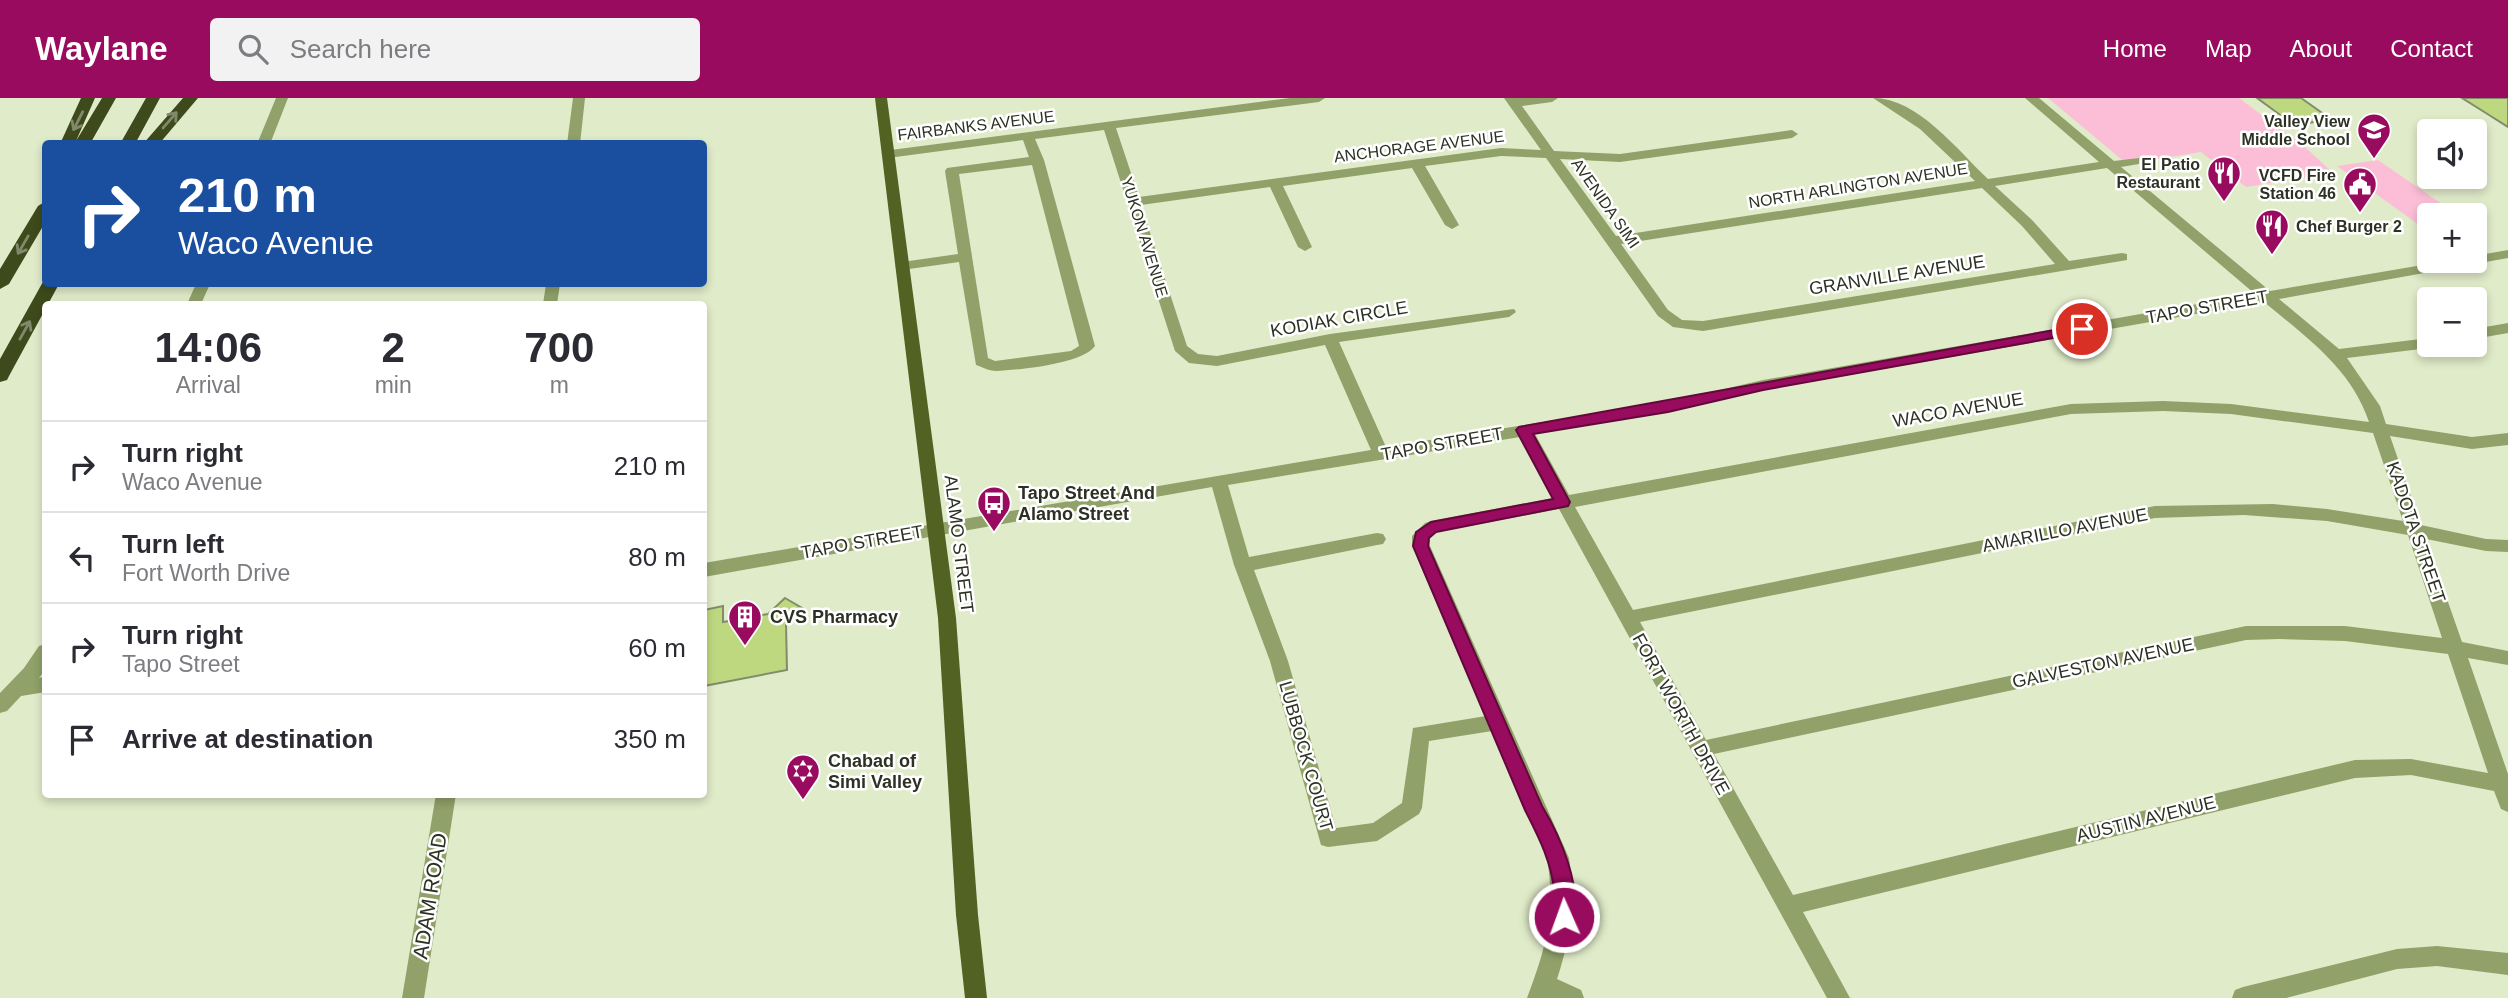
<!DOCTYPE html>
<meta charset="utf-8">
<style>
body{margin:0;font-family:Arial,sans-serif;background:#f2f2f3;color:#2b2b33;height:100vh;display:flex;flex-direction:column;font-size:26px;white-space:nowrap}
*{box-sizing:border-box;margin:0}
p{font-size:23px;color:#7c7c81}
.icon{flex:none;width:38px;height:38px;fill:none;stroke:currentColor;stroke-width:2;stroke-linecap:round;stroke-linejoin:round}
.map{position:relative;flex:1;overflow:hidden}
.details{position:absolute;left:42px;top:203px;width:665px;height:497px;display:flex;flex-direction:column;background:#fff;border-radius:7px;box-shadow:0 4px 10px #0003}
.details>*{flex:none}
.hud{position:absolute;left:42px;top:42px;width:665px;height:147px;border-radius:7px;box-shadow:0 4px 10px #0003;background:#1a4fa0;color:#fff;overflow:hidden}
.tools{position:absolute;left:2417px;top:21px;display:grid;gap:14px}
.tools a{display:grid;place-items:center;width:70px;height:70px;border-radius:7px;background:#fff;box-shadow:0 4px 10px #0003;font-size:35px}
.pin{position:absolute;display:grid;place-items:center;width:60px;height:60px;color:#fff;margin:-30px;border:4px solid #fff;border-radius:50%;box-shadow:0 2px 7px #0007}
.me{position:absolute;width:77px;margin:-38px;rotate:358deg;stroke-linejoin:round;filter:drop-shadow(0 0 5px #0008)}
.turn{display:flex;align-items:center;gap:24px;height:147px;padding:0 21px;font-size:32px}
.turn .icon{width:91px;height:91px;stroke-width:2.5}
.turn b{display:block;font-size:49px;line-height:60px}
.eta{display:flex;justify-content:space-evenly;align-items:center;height:119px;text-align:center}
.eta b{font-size:42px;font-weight:700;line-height:49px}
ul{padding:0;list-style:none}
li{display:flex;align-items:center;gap:21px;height:91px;padding:0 21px;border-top:2px solid #e1e1e2}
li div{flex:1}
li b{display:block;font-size:26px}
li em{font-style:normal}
header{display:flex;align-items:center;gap:42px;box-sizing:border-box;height:98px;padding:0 35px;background:#990b5e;color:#fff}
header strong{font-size:33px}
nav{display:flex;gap:38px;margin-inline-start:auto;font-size:24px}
.search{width:490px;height:63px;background:#f2f2f3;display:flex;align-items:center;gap:18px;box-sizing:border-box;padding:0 24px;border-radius:7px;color:#7c7c81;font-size:26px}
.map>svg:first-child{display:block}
.green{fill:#fbbed6}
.building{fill:#bed87f;stroke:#828c6d;stroke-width:2}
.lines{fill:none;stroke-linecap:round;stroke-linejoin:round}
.minor{fill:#90a169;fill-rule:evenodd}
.major{fill:#516222;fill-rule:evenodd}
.highway{fill:#3e4a1b;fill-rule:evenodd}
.oneway{stroke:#82896b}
.route{fill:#990b5e;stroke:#63073d;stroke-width:2}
.labels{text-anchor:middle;stroke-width:5;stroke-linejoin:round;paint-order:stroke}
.far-poi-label{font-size:16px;font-weight:bold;fill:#2d3124;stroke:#fff;text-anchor:end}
.far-street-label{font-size:16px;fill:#2d3124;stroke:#fff}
.street-label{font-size:18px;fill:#2d3124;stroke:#fff}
.poi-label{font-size:18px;font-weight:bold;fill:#2d3124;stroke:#fff;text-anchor:start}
.near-street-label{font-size:21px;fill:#2d3124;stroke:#fff}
</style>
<header>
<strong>Waylane</strong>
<div class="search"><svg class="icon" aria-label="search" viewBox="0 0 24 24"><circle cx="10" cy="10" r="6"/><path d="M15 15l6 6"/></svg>Search here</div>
<nav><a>Home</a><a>Map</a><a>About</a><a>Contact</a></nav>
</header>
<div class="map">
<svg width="2508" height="900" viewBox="0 0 2508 900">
<rect width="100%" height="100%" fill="#e0ebc9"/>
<path class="green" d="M2048,0H2239L2305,49L2333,75L2246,89L2201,54L2127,66Z
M2378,62L2458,117H2429V134L2337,68Z"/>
<path class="building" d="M2257,0H2301L2325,17L2316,19L2321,23L2294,27Z
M2462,0H2508V29L2489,17Z
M785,500L802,510L786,525L787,572L704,588V512L723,508V524L768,516Z"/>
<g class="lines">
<path class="minor" d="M276,0H288L270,46H257Z
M573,0H585L580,46H567Z
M1290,0H1325L1319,4L1116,30L1139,99L1501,50L1541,52L1504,0H1558L1552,4L1522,8L1554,53L1620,56L1792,32L1798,36L1792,40L1620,64L1560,61L1616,138L1975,83L1920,31L1873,0C1918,0 1957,52 1988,81L2099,64L2025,0H2039L2114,63L2139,60V66L2121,69L2270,193L2446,163H2474V158L2508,152V160L2279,201L2339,251L2429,240V247H2435L2429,250L2347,260L2380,308L2386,326L2472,339L2508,335V347L2472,351L2390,338L2421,427L2486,441L2508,442V454L2486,453L2426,441L2462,544L2508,553V567L2468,560L2508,676V714L2501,711L2494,693L2411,677L2355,680L1803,814L1850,900H1827L1559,411L1436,434L1430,440V448L1569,760C1575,803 1571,839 1557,881L1581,892L1584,900H1527C1546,850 1556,814 1547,760L1492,633L1429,643L1422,710L1419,716L1377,743L1328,749L1321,747L1270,563L1234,467L1212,389L704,479V465L1371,352L1325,247L1217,268L1189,265L1175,253L1104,32L1035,41L1044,62L1095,248C1082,266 1019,272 996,273C989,273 982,269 976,267L959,164L902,172L895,168L902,164L958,156L945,73L947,70L1029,59L1023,42L888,60L883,59V53ZM1501,58L1546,60L1658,218L1673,229L1703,233L2127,162V156L2122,155L2069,163L2032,122L1995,88L2107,70L2255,196L1763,282L1668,304L1386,349L1339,244L1509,219L1516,214L1514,211L1330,236L1217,258L1198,256L1187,248L1141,107L1270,89L1298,149L1305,153L1312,149L1283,88L1412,70L1445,127L1452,131L1459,127L1425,68ZM1032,67L1079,248L1071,253L995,263L988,260L959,76ZM1982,90L2022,128L2055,166L1703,223L1682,222L1668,212L1621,146ZM2264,204C2306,239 2351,270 2369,324L2231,306L2163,303L2071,306L1569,397L1535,336L1668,314L1763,292ZM2163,313L2231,316L2373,335L2403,423L2327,411L2273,406L2155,408L1633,512L1575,409L2071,316ZM1520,339L1553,400L1431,423L1425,425L1412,438V448L1486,618L1413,630L1402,705L1373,725L1336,730L1288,563L1254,472L1377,447L1383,446L1386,441L1383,436L1377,435L1249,459L1228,387ZM2244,417L2327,423L2408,437L2442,540L2345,528H2246L1706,642L1640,524L2155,420ZM2279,541L2345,543L2448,556L2488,675L2411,661L2355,662L1793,797L1714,656L2246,542Z
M196,186H210L201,206H187Z
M546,186H560L557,206H543Z
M2508,225V235L2474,241V231Z
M46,546V571L39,580L46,578V594L21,598L7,613L0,615V595L24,570L39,548Z
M436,696H456L424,900H402Z
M2437,848L2508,855V877L2437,868L2397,871L2286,900H2232L2235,892L2243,889L2397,851Z"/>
<path class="major" d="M875,0H887L956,520L978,817L987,900H965L956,817L938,520Z"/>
<path class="highway" d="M81,0H95L76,43L102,0H116L90,46H60Z
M146,0H160L135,46H120Z
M183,0H198L159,46H143Z
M46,103V123L9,186L0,191V171L38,108Z
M44,182L46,186H59L9,278L7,282L0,284V261Z"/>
</g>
<defs><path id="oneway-shaft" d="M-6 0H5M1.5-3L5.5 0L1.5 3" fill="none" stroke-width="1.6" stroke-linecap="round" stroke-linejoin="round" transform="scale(1.75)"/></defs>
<g class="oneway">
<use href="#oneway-shaft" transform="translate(170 22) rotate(-49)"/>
<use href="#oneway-shaft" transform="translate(78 23) rotate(117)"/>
<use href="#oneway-shaft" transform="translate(23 147) rotate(120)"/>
<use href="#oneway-shaft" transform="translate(25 232) rotate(-61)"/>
</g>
<path class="route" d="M2082,227L2087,228V234L1763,292L1668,314L1533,336L1570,404L1568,408L1436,434L1429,440L1428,448L1542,708C1559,736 1585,793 1571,825L1564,828L1557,825C1552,814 1556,803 1554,792C1551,762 1538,738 1525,712L1413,448L1416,434L1431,424L1553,401L1516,332L1519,329Z"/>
<defs>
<g id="school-pin" transform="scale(1.75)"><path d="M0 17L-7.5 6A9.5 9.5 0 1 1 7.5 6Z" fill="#990b5e" stroke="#fff"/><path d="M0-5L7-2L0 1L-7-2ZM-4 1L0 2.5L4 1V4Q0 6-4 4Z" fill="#fff"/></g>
<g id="restaurant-pin" transform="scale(1.75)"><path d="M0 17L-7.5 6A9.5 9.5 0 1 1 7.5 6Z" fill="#990b5e" stroke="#fff"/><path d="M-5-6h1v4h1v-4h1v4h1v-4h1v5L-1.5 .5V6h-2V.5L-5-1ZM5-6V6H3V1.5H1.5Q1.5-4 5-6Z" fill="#fff"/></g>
<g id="civic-pin" transform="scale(1.75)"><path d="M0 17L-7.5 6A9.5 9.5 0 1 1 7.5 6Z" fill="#990b5e" stroke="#fff"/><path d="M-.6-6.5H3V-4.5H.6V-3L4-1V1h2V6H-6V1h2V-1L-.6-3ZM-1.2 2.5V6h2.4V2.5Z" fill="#fff"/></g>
<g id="bus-pin" transform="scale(1.75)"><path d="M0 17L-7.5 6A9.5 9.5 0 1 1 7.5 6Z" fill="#990b5e" stroke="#fff"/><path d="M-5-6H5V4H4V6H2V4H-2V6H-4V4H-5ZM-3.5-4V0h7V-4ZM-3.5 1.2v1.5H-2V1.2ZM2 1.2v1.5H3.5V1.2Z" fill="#fff"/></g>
<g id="building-pin" transform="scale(1.75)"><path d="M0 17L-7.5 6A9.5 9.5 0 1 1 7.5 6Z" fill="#990b5e" stroke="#fff"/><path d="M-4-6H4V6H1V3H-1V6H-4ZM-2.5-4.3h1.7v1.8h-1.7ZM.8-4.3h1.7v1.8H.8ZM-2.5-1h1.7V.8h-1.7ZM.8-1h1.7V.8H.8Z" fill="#fff"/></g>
<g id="synagogue-pin" transform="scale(1.75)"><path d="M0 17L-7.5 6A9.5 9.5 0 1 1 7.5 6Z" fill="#990b5e" stroke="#fff"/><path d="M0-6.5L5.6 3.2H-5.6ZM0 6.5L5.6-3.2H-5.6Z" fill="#fff"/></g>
</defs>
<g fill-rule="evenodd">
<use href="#school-pin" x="2374" y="32"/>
<use href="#restaurant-pin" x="2224" y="75"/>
<use href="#civic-pin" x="2360" y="86"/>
<use href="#restaurant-pin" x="2272" y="128"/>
<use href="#bus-pin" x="994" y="405"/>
<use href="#building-pin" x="745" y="519"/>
<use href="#synagogue-pin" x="803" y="673"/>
</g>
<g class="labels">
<g class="far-poi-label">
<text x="2350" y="29">Valley View<tspan x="2350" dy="18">Middle School</tspan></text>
<text x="2200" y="72">El Patio<tspan x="2200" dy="18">Restaurant</tspan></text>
<text x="2336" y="83">VCFD Fire<tspan x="2336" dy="18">Station 46</tspan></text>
<text x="2296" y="134" text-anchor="start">Chef Burger 2</text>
</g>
<g class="far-street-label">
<text transform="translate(976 27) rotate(-7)" y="6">FAIRBANKS AVENUE</text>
<text transform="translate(1419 48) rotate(-7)" y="6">ANCHORAGE AVENUE</text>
<text transform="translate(1858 87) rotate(-9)" y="6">NORTH ARLINGTON AVENUE</text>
<text transform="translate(1606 105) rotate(55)" y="6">AVENIDA SIMI</text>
<text transform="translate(1145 139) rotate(73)" y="6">YUKON AVENUE</text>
</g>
<g class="street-label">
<text transform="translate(1897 177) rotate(-9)" y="6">GRANVILLE AVENUE</text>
<text transform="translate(2207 209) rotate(-10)" y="6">TAPO STREET</text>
<text transform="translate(1339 221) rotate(-10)" y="6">KODIAK CIRCLE</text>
<text transform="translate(1958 312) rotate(-10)" y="6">WACO AVENUE</text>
<text transform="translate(1442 346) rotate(-10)" y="6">TAPO STREET</text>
<text transform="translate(2065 432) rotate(-11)" y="6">AMARILLO AVENUE</text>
<text transform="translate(2416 434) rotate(71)" y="6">KADOTA STREET</text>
<text transform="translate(862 444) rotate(-10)" y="6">TAPO STREET</text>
<text transform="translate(959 446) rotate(83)" y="6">ALAMO STREET</text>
<text transform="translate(2103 565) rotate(-12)" y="6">GALVESTON AVENUE</text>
<text transform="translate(1681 616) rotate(61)" y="6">FORT WORTH DRIVE</text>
<text transform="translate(1306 658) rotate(74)" y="6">LUBBOCK COURT</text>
<text transform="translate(2146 721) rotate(-14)" y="6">AUSTIN AVENUE</text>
</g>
<g class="poi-label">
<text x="1018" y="401">Tapo Street And<tspan x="1018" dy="21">Alamo Street</tspan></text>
<text x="770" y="525">CVS Pharmacy</text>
<text x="828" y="669">Chabad of<tspan x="828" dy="21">Simi Valley</tspan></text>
</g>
<g class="near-street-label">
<text transform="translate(430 798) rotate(-81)" y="7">ADAM ROAD</text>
</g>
</g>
</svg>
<div class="tools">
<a><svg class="icon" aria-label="sound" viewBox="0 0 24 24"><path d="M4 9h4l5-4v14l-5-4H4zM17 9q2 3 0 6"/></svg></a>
<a>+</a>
<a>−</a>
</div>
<div class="pin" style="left:2082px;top:231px;background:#d93025"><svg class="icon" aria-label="arrive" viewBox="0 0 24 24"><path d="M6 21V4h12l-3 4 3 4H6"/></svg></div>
<svg class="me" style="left:1564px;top:819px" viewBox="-20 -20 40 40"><circle r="17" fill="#990b5e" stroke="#fff" stroke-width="3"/><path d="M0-11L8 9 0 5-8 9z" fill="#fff"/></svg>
<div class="hud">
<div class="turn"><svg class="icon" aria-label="right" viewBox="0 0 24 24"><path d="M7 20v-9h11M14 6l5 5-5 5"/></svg><div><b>210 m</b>Waco Avenue</div></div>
</div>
<section class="details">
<div class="eta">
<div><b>14:06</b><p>Arrival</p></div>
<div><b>2</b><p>min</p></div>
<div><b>700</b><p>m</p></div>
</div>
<ul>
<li><svg class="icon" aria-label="right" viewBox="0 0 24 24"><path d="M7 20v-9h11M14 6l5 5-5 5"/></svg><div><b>Turn right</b><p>Waco Avenue</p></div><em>210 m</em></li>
<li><svg class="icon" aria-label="left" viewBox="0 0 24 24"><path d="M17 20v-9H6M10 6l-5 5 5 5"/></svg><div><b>Turn left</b><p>Fort Worth Drive</p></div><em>80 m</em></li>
<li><svg class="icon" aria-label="right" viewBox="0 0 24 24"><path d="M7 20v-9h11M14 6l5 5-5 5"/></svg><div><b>Turn right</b><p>Tapo Street</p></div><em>60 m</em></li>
<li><svg class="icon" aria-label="arrive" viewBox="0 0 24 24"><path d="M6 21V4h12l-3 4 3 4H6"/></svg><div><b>Arrive at destination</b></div><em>350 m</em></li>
</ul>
</section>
</div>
